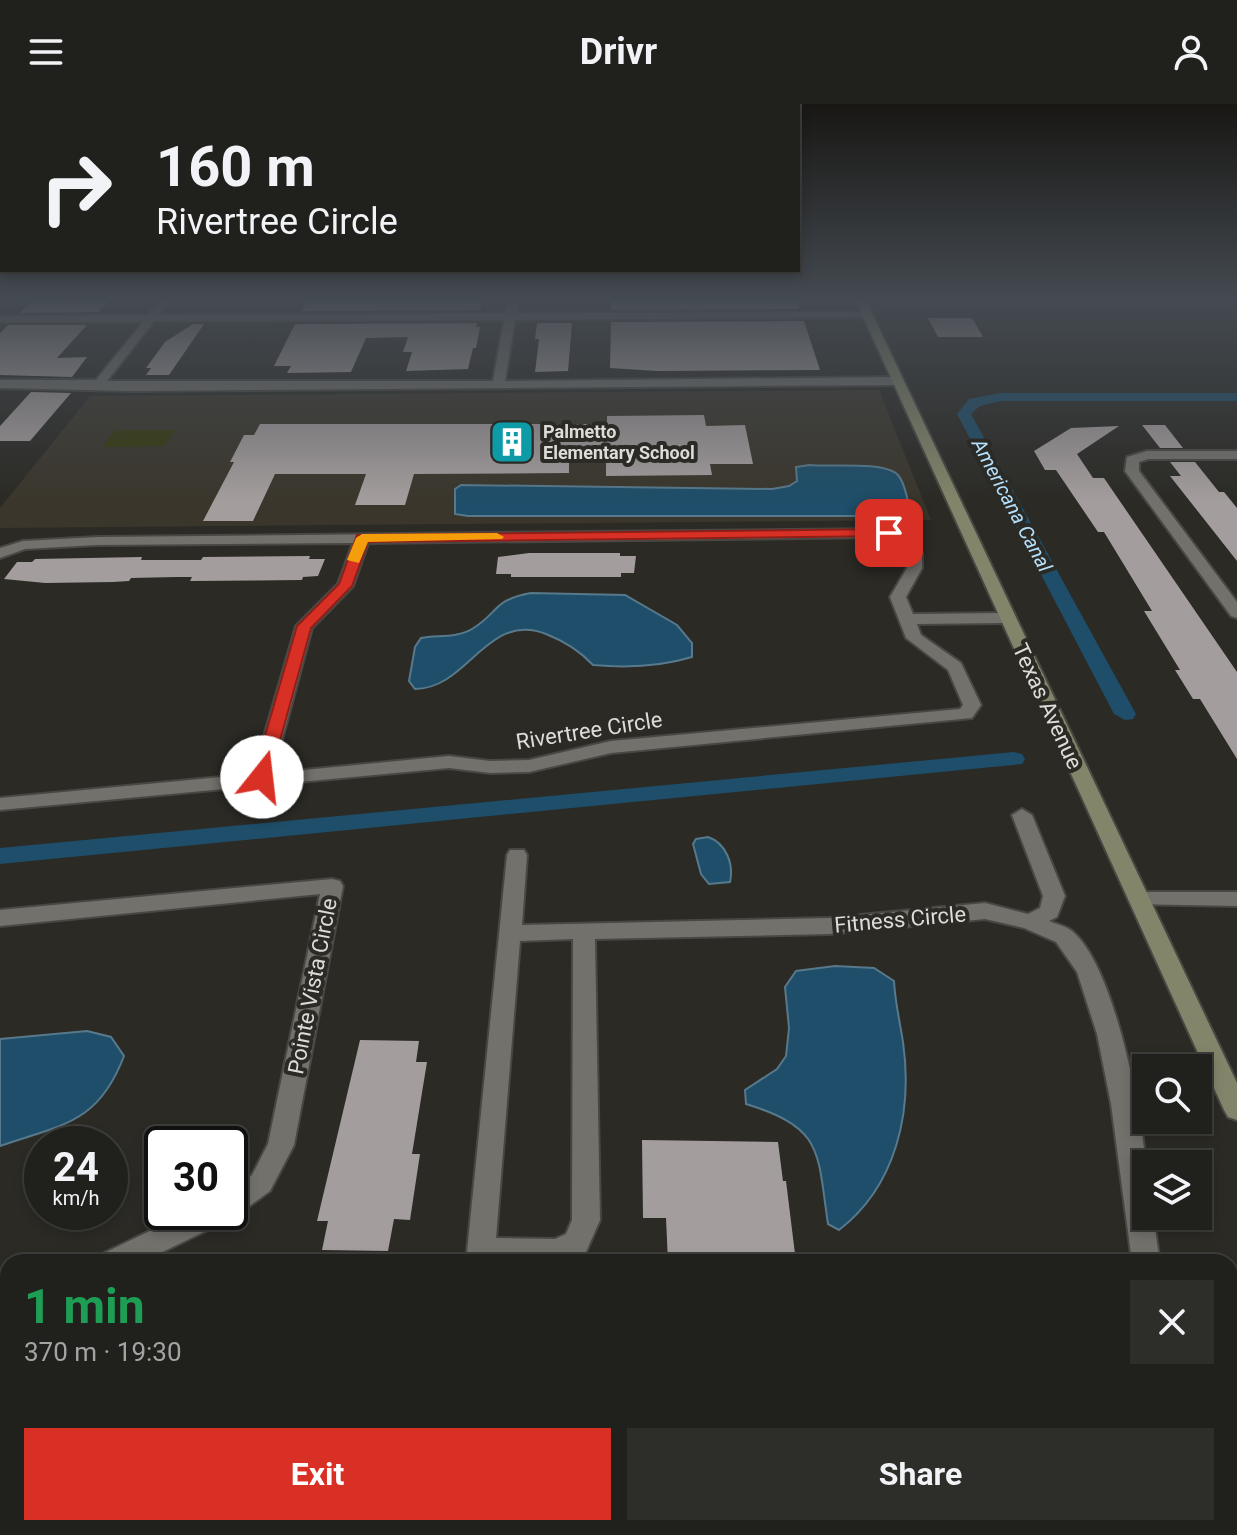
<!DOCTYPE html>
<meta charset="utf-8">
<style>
body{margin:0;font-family:Roboto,sans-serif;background:#2d2d29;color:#f1f3f6;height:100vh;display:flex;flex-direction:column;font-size:30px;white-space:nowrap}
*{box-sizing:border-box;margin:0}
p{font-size:26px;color:#a2a3a3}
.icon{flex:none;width:44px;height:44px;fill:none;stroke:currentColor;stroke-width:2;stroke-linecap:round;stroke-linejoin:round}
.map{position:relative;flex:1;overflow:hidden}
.panel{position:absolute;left:0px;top:1150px;width:1238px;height:282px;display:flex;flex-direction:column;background:#20201c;border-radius:24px 24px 0 0;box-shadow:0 4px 12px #0003,0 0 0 2px #3d3e3b}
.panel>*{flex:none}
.guide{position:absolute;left:0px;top:0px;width:800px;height:168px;box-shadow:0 4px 12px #0003,0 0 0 2px #3d3e3b;background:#20201c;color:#f1f3f6;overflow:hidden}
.tools{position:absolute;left:1132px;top:950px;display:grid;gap:16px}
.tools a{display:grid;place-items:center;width:80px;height:80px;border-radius:0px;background:#20201c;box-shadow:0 4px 12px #0003,0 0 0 2px #3d3e3b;font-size:40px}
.speed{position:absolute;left:24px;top:1022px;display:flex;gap:16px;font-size:40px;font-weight:700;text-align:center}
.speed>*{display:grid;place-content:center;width:104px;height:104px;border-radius:50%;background:#20201c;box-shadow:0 4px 12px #0003,0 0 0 2px #3d3e3b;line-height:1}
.speed small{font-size:20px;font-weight:400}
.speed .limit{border:4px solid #111;border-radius:12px;background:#fff;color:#111}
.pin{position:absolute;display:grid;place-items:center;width:68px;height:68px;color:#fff;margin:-34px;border-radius:16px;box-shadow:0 4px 12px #0006}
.me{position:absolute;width:88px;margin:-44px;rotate:16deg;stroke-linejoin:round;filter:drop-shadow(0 0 6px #0008)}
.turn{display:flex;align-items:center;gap:28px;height:168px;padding:0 24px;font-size:36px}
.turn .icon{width:104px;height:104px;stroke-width:2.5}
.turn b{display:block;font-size:56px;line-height:68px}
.round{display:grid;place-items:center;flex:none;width:84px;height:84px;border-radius:0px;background:#2d2d29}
.overview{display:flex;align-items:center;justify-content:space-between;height:136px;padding:0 24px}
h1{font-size:48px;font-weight:700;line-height:60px;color:#1e9e55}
.cta{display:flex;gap:16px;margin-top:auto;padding:16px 24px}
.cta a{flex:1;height:92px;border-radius:0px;background:#d93025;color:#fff;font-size:32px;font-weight:700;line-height:92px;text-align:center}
.cta a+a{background:#2d2d29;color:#f1f3f6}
header{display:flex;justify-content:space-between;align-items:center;height:104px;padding:0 24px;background:#20201c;font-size:36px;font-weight:700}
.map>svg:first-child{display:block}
.built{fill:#3a362c}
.green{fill:#353a0d}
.water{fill:#1e4e69;stroke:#57798b;stroke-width:2}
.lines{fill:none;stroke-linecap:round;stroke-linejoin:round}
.canal{fill:#1e4e69;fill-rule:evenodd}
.building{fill:#a49d9d}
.street-casing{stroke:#484743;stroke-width:4}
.secondary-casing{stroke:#484743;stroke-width:4}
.street{fill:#73716c;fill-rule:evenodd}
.secondary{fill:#828569;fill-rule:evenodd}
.route{fill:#d93025;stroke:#8d1f18;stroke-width:2}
.slow{fill:#f59e0b}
.labels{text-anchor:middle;stroke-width:8;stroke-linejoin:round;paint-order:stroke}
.far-poi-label{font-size:18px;font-weight:bold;fill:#dddcd9;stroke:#2b2a25;text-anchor:start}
.far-water-label{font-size:20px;font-style:italic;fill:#b5e0fc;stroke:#2b2a25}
.street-label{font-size:22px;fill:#dddcd9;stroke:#2b2a25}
</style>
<header><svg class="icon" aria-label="menu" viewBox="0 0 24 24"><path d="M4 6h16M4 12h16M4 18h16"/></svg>Drivr<svg class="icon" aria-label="person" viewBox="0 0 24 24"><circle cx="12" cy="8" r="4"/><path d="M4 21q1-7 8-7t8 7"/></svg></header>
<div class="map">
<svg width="1237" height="1431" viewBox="0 0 1237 1431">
<rect width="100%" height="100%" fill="#2b2a25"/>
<path class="built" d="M879,286L931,416L0,424V404L90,292Z"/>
<path class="green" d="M115,326H176L164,342L102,343Z"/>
<path class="water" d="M809,361C830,363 884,357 898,371C905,379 906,391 909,401L904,408L865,412H468L455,410V385L461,381L772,385L789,382L797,377L796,363Z
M531,489L625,491L677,521L692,539V553C659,563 626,564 593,561C580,547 564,537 546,530C487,507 468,585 415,585L409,577L415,543L421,534C437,531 457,534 472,525C499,509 492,496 531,489Z
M708,733C726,739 734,760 730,778L709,780L701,770L693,740L696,735Z
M835,862L874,864L894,877C895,898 900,918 903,938C913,1008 896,1082 839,1126L828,1120C817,1047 824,1024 746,1000L745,986L777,965L786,952L789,924L785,883L796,867Z
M87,927L111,933L124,952C98,1020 63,1020 0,1042V935Z"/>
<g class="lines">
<path class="canal" d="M1000,289H1237V297H1000L980,302L971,310L1136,610L1133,615L1125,616L1114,610L957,310L969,295Z
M1014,648L1022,650L1025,655L1022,660L0,760V744Z"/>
</g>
<path class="building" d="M109,197L99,208L20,209L30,198Z
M307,197H482L480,206L302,207Z
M611,197H797L800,205L611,206Z
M928,214H972L983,233H938Z
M804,217L820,266L657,267L610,264L611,218Z
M477,219L476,223H480L476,244H473L468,265L406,267L412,248H403L408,233L366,234L351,268L287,269L291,262H274L295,220Z
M537,219H572L568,267L535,268L539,235H535Z
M193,220H204L169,271H146L151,264H146L165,238Z
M8,221H87L57,254L87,253L72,273L0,271V229Z
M31,288L71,289L30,337H0V322Z
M704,311L706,322L745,321L753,360H710L712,371L606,372V357H569V369L414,370L405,401H355L366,370H275L253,417H203L234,358H230L244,331H254L260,320H607V312Z
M1142,321H1165L1183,344H1160Z
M1119,322L1077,350L1093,374H1104L1237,568V655L1200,595H1193L1175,566H1180L1144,507H1152L1104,428H1098L1056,366H1045L1034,347L1071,324Z
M1170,358H1195L1219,388H1224L1237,404V457L1170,372H1181Z
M529,449H620V452H636L634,469H621V473H511V470H496L498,453Z
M310,452L309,455H325L318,472L303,473L302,476L190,477L192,473H177L131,474L129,477L113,478L45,479L4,475L17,458H32L35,455L142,453L141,456H201L203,453Z
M360,936L419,937L416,958H427L412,1050H420L410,1116L394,1115L388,1147L322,1146L328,1117H317Z
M642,1036L778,1038L783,1077H786L796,1158H668L666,1114H643Z"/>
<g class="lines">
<g class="street-casing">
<path id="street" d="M159,197H170L159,211L505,209L508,197H518L516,209L867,208L871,209V213L515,216L505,277L897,273L903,277L897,281L131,287L0,284V276H96L143,218H0V212L148,211ZM504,216L493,277H107L154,217Z
M1147,347H1237V355H1148L1139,358V367L1237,498V514L1231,512L1125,367L1127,353Z
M889,425L907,433L922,449V464L906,493L913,510L1006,509L1014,514L1006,519L917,520L921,531L961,559L981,601L972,614L611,649L529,668L490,669L449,664L0,706V694L253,670L296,522L338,480L353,439L97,441L25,445L0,454V444L23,437L97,433ZM886,433L907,449V464L890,493L906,534L948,566L963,601L960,605L611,637L529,656L490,657L449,652L273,669L312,524L353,482L368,439Z
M1022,705L1032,711L1065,792L1057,813L1049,817C1056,820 1066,822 1072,827C1114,861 1142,1009 1146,1063C1147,1079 1146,1096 1146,1112H1153L1160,1158H1132L1111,1000L1097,930L1077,868L1056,838L1024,824L985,815L829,830L595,835L600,1116L586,1148L563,1158H466L507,751L510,746H524L527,751L522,821L829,814L985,799L1028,810L1040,804L1043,792L1012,711ZM573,835L572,1116L566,1130L555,1135L496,1134L520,837Z
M332,775L340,777L343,782L294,1041L270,1087L240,1109L228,1112L226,1117L142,1158H100L104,1149L189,1108H230V1086L252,1071L268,1040L320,790L0,822V806Z
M1139,788H1237V802L1131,800L1128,795L1131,790Z
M1237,1311V1343L1230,1344V1312Z
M1230,1355H1237V1387H1230Z
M8,1374V1424H12L0,1430V1377Z"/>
</g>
<g class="secondary-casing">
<path id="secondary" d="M856,197H866L1237,979V1016L1228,1013L1224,1006Z"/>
</g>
<use href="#street" class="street"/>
<use href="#secondary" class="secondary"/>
</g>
<linearGradient id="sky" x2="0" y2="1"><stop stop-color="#181714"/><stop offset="0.49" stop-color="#444a51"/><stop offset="1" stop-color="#444a51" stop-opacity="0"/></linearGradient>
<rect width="1237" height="398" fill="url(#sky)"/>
<path class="route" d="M889,425L895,429L893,432L368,438L352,482L311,524L270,673L262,679L253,673L297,522L339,480L357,431Z"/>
<path class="slow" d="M497,429L504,433L502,435L368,438L359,459L347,456L356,434L362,430Z"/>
<defs>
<g id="building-square" transform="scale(2.3)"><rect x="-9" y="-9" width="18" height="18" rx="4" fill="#0f9aa8" stroke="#2b2a25"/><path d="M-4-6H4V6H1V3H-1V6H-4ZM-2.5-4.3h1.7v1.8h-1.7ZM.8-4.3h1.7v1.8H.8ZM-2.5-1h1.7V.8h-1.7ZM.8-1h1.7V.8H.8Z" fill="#fff"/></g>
</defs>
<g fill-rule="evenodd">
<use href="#building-square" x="512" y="338"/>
</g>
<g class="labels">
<g class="far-poi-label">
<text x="543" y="334">Palmetto<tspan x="543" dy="21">Elementary School</tspan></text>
</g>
<g class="far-water-label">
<text transform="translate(1012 401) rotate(62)" y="7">Americana Canal</text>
</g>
<g class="street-label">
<text transform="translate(1048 602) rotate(65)" y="8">Texas Avenue</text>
<text transform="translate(589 626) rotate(-9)" y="8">Rivertree Circle</text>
<text transform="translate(900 815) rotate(-5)" y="8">Fitness Circle</text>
<text transform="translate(312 882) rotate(-79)" y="8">Pointe Vista Circle</text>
</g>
</g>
</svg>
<div class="tools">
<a><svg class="icon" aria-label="search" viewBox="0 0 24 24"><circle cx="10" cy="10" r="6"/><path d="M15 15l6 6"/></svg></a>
<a><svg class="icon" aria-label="layers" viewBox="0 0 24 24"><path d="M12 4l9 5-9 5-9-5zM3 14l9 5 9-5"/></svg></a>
</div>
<div class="speed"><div>24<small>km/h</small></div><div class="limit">30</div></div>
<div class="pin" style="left:889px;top:429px;background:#d93025"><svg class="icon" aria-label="arrive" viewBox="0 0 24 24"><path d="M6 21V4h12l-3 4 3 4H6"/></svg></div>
<svg class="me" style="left:262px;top:673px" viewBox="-20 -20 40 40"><circle r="19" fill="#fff"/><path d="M0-13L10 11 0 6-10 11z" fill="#d93025"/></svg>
<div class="guide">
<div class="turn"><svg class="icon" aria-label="right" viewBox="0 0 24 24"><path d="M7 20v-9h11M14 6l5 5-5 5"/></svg><div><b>160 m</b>Rivertree Circle</div></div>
</div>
<section class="panel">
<div class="overview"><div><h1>1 min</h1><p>370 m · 19:30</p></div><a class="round"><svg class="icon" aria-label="close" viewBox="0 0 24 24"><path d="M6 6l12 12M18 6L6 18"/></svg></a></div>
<div class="cta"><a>Exit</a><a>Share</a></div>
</section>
</div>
